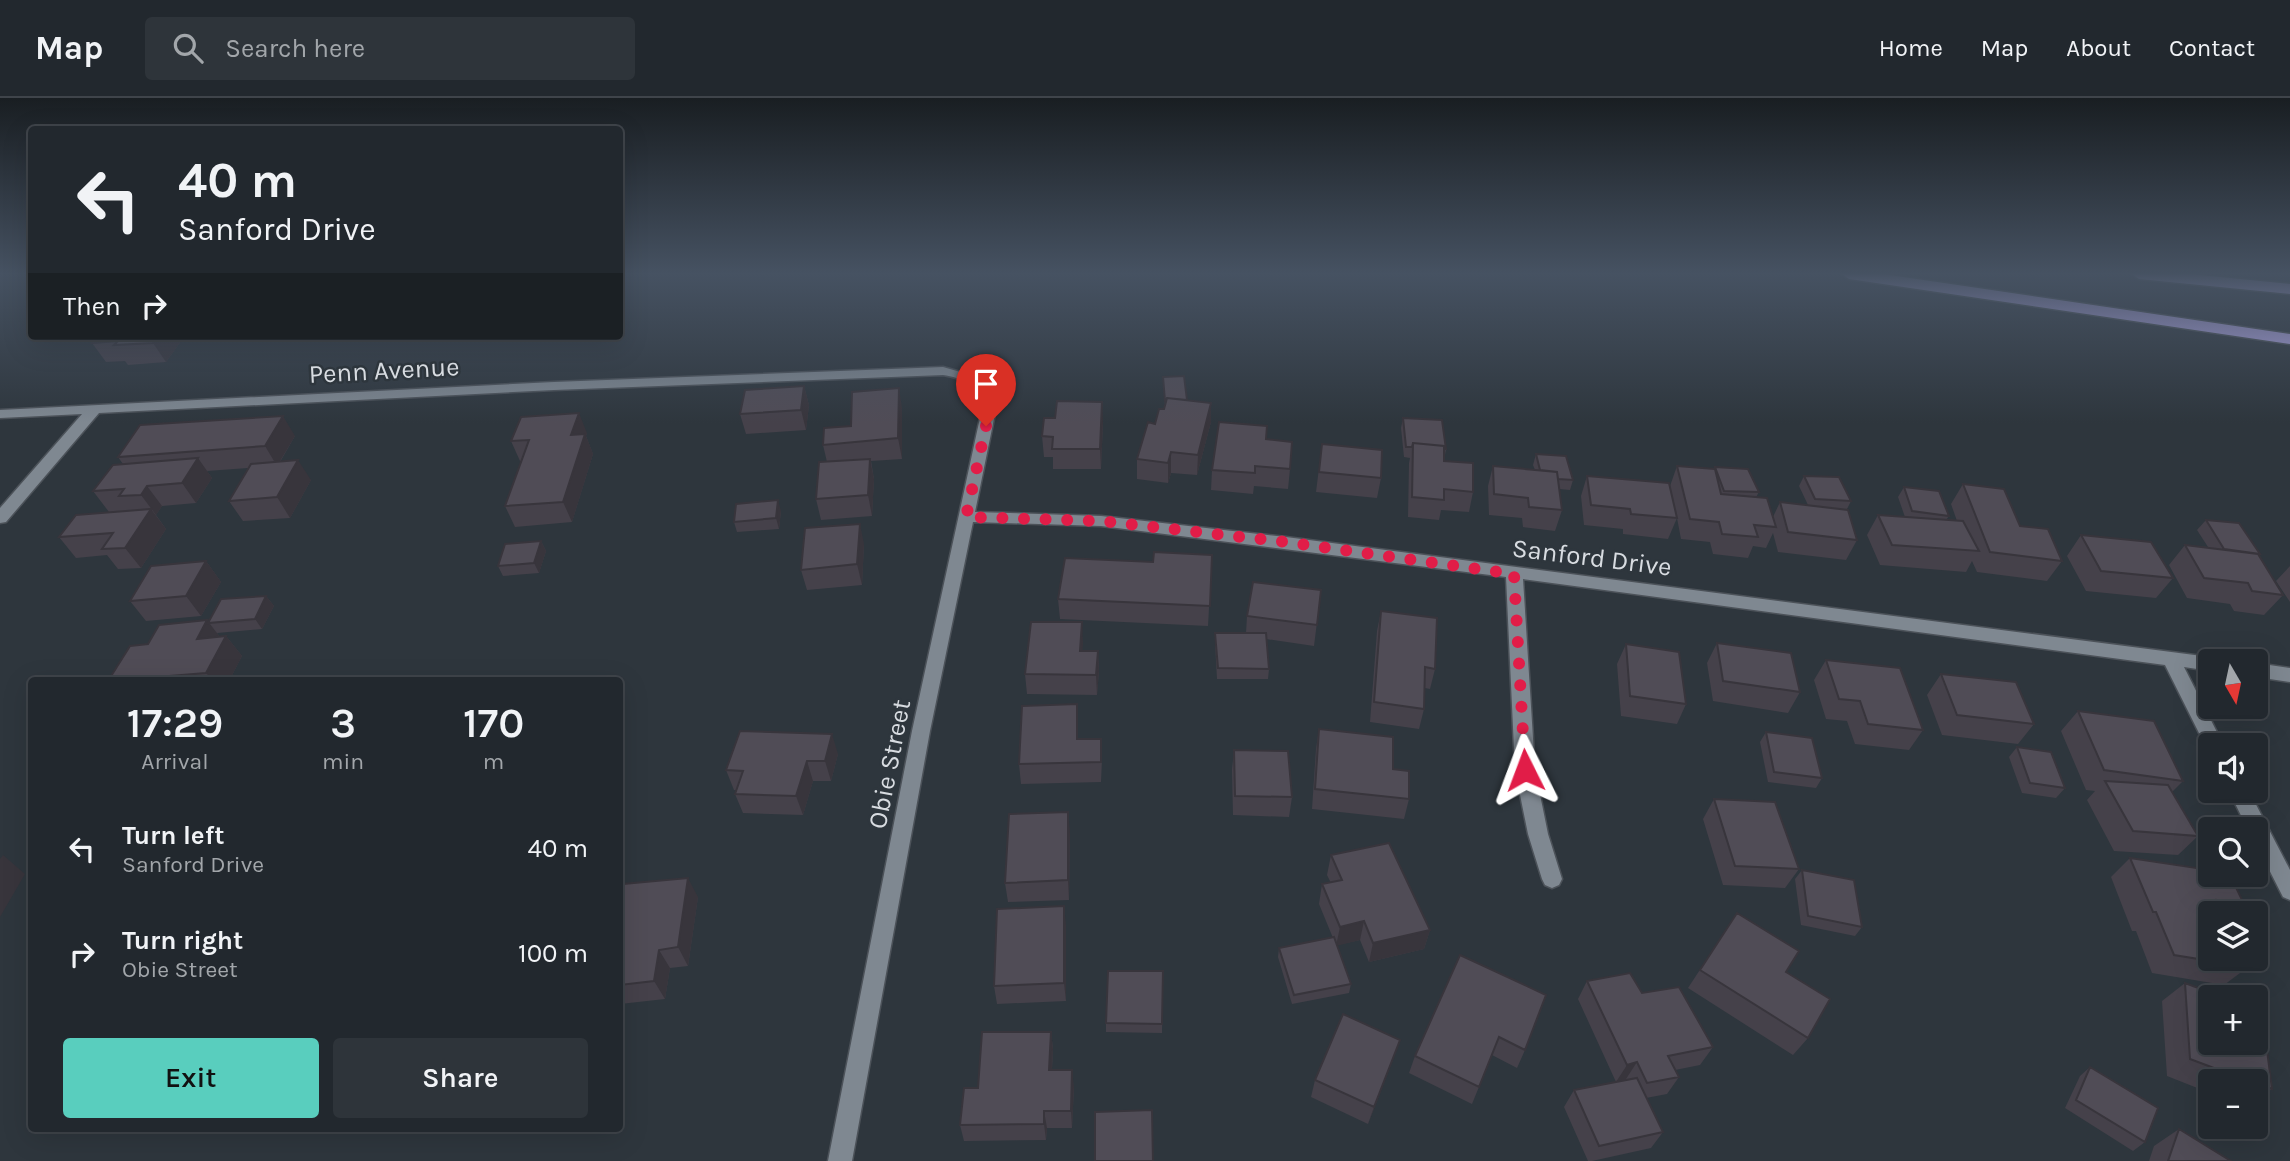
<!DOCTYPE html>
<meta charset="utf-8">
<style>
body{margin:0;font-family:Karla,sans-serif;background:#2e343a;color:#f1f3f6;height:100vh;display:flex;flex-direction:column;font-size:26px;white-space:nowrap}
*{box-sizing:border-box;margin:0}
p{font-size:23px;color:#a2a6aa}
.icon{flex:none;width:38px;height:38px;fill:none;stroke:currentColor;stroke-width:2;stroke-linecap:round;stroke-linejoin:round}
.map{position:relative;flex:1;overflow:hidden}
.side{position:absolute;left:28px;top:579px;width:595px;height:455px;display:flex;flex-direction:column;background:#22282e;border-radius:7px;box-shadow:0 7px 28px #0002,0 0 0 2px #3f444a}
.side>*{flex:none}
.top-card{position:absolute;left:28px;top:28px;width:595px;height:214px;border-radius:7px;box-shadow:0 7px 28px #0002,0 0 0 2px #3f444a;background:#22282e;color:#f1f3f6;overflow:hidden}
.needle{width:46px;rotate:171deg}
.buttons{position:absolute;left:2198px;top:551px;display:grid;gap:14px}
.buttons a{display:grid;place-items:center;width:70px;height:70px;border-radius:7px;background:#22282e;box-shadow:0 7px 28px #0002,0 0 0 2px #3f444a;font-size:35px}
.pin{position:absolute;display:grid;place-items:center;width:60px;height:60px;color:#fff;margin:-72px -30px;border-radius:50% 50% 50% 0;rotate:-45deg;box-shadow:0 0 7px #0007}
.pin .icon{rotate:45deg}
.me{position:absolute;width:77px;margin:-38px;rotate:357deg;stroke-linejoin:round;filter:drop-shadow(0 0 5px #0008)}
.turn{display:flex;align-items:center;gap:24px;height:147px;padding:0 35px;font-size:32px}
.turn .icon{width:91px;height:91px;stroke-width:2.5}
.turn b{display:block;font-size:49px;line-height:60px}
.then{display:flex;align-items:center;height:66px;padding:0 35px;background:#0003;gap:14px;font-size:26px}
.eta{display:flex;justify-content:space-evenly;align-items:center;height:119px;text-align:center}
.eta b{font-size:42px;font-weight:600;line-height:49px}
.button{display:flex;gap:14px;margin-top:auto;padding:14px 35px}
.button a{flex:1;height:80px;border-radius:7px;background:#59cebe;color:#111;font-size:28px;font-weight:600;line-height:80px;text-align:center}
.button a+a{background:#2e343a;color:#f1f3f6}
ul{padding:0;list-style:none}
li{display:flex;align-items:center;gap:21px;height:105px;padding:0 35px}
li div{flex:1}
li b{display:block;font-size:26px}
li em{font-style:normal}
header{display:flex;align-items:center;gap:42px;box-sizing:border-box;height:98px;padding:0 35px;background:#22282e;border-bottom:2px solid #3f444a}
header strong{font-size:33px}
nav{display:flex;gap:38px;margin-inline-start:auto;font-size:24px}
.search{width:490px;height:63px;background:#2e343a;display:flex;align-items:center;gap:18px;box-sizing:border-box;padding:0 24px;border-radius:7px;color:#a2a6aa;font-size:26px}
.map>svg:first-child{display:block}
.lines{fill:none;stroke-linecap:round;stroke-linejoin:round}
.minor-casing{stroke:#4c5259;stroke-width:3}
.motorway-casing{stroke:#4c5259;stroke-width:3}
.minor{fill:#7f8891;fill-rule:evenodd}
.motorway{fill:#b9adf0;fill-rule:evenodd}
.wall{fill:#45414a}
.shaded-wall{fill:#38353c}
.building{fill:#504c56;stroke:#38353c;stroke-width:2}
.route{stroke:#e11d48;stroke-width:12;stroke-dasharray:0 21.6}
.labels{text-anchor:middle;stroke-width:5;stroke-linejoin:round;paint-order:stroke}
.street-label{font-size:26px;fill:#d8dce1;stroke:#2e363d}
</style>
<header>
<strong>Map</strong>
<div class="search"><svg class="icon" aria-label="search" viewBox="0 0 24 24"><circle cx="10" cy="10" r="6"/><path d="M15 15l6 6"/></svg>Search here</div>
<nav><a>Home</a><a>Map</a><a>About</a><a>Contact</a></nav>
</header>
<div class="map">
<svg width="2290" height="1063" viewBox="0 0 2290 1063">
<rect width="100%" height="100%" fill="#2e363d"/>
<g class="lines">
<g class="minor-casing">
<path id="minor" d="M943,269L978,279L989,288L997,306L975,414L1101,418L1286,439L2210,559L2218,564H2210V573L2184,569L2224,648H2210V654L2208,653L2165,567L1523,481L1535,672L1548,736L1562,781L1559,787L1552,790L1545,787L1542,781L1528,736L1515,672L1506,479L1101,428L973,424L930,633L852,1063H828L912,633L983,306C977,286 962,280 943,277L554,292L99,315L6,424L0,425V410L82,316L0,320V312L554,284Z
M2256,565L2290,570V584L2256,579Z
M2229,693H2249L2290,772V802L2283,799L2256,746V732H2248Z"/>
</g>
<g class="motorway-casing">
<path id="motorway" d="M1842,176H1883L2290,236V246L1849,181Z
M2132,176H2190L2290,186V196L2139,181Z"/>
</g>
<use href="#minor" class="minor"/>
<use href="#motorway" class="motorway"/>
</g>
<path class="wall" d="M97,238H184V239L166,264L128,267L125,263L106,264L92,245Z
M1163,279L1211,324L1197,377L1171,375L1168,385L1137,381V361L1165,309Z
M804,288L809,307L806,332L746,336L740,316Z
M902,310V361L871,363L874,381L872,418L821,422L816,401L827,364L823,347L851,328Z
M1403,320L1446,351L1444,363L1473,394L1469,414L1441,412L1439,422L1408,419L1409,365L1410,360L1404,359L1401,330Z
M1103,324L1101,371H1053V359H1044L1042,338Z
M587,335L586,338L593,356L572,424L515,429L505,408L522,363H520L511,343Z
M295,338L280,364L311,382L290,420L243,423L229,403L248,370L207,373L212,380L196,405L162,408L156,417L166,431L141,470L118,471L107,457L76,460L59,439L109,414L93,393L123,366L118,359Z
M1266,341L1290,371L1288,391L1254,388L1253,396L1211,392L1212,372Z
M1322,346L1381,380L1377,400L1316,394Z
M1536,356L1573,382L1570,392L1559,391L1562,412L1555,433L1523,429L1522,420L1489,417L1488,388L1493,368L1535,372L1533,367Z
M1677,368L1714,371L1715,369L1759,394L1756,399L1773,419L1780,404L1808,407L1799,388L1804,378L1851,403L1847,411L1857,442L1846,462L1778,454L1773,435L1766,450L1753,448L1748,460L1713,456L1710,444L1681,441L1677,420L1668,441L1623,436V431L1584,427L1581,398L1587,378L1670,388Z
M1963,386L2020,428L2062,463L2047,483L1977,474L1972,463L1966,474L1880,467L1867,437L1878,417L1905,419L1898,399L1904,389L1949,418L1946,422L1957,423L1951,406Z
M781,413L779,431L737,434L734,424Z
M2206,422L2260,456L2259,457L2283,497L2264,517L2234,513L2230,506L2187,500L2169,467L2185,447L2208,449L2197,432Z
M2081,437L2173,480L2156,500L2086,493L2067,458Z
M541,443L546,453L539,475L503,478L498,468Z
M864,446L862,487L807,492L801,472Z
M1212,457L1208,528L1060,521L1058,501L1153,464Z
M206,463L221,484L201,518L146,523L130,503Z
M2290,468V504L2276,483Z
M1321,492L1314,548L1266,541L1269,571L1268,581H1217L1215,545V535H1246L1247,518Z
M266,498L274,508L262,531L217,535L220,539L226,538L242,558L229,583H108L148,546L207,522L209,524Z
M1381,513L1435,571L1430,591L1425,590L1424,611L1419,631L1370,624L1377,533Z
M1082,524V553H1098L1099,573L1097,597L1027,596L1025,576Z
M1717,545L1800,594L1788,615L1713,603L1707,565Z
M1626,546L1686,606L1677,626L1621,618L1617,566Z
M1826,562L1923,632L1909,652L1855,646L1847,623L1826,621L1814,582Z
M1941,576L2034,626L2018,646L1942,637L1927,597Z
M1077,606L1078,641L1102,661L1101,684L1021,686L1019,666Z
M2078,613L2183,683L2172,694L2198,738L2178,757L2114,753L2087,702L2095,693L2086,692L2061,633Z
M1319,631L1393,671L1409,701L1404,721L1312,711L1316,651Z
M1766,634L1822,680L1816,690L1768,684L1760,644Z
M2017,649L2065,690L2056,700L2022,695L2009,659Z
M1234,652L1292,699L1289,719L1233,717L1232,672Z
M838,656L831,683H813L803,717L743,715L735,696L736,692H734L726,672Z
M1714,701L1799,771L1785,790L1723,787L1703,721Z
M1070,733L1069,802L1008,804L1005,785Z
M1331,757L1430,832L1424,851L1369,864L1360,842L1337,847L1351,886L1349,895L1292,906L1278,859L1279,850L1333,840L1319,806L1322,786L1331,785L1327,777Z
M2130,760L2244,806L2233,816H2210L2248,869L2224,887L2152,875L2136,833H2132L2111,779Z
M1802,772L1862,829L1855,838L1801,827L1795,781Z
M698,799L688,868L670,870L665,901L620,906V805Z
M1737,815L1786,874L1808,940L1793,957L1688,890Z
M1066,827V903L997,906L994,888Z
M1460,857L1525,952L1517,970L1492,957L1472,1006L1409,975L1415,958Z
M1163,873L1162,935L1106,934V925Z
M1587,883L1642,895L1713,949L1700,967L1675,972L1679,979L1667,996L1646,1000L1663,1034L1651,1050L1592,1063H1588L1564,1009L1574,992L1626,982V981L1616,984L1578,901Z
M2185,885L2272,991L2256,1002V984H2210V995L2167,978L2162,903Z
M1051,934L1053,951L1052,972L1074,989L1072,1030H1047L1046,1042L964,1043L960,1027L978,990Z
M1394,959L1368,1026L1311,999L1315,982Z
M2090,969L2145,1044L2133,1053L2065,1010L2080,978Z
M2179,1031L2231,1063H2149L2154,1048Z"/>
<path class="shaded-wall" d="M158,238L184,239L166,264L153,245Z
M804,288L809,307L806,332L801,312Z
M899,290L902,310V361L898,340Z
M1102,304L1103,324L1101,371L1100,351Z
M1211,305V324L1197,377L1198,357Z
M579,315L587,335L586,338L593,356L572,424L563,404L571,337Z
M283,318L295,338L277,368L265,348Z
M1171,354V375L1168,385V365Z
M198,360L212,380L196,405L182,385Z
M870,361L874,381L872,418L868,397Z
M298,362L311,382L290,420L277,399Z
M147,388L162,408L156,417L141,397Z
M778,402L781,413L779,431L776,420Z
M151,411L166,431L141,470L125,450Z
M860,426L864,446L862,487L857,466Z
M541,443L546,453L539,475L534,465Z
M206,463L221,484L201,518L186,498Z
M266,498L274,508L262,531L255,521Z
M207,522L223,543L197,541Z
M1082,524L1083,545L1081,573L1080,553Z
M226,538L242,558L229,583H213L206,575Z
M1098,553L1099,573L1097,597L1096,577Z
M1077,606L1078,627V661L1077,641Z
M832,636L838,656L831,683L825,663Z
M807,663L813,683L803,717L796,698Z
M1068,714L1070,733L1069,802L1068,782Z
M3,757L25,776L0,819V761Z
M688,780L698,799L688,868L678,849Z
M1064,808L1066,827V903L1064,885Z
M1364,823L1360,842L1336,848L1340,829Z
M1430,832L1424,851L1369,864L1373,845Z
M659,852L670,870L665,901L654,883Z
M1051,934L1053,951L1051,989L1049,972Z
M1400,942L1394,959L1368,1026L1374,1009Z
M1637,964L1626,981L1616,984L1627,967Z
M1072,972L1074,989L1072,1030L1071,1013Z
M1044,1013L1047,1030L1046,1042L1044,1026Z"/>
<path class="building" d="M97,238H158L153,245L114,247L118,243L92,245Z
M1184,278L1187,302L1167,300L1166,303H1165L1163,279Z
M804,288L801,312L740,316L745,292Z
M899,290L898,340L823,347L824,330L851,328L852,294Z
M1167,300L1211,305L1198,357L1171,354L1168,365L1137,361L1148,324L1155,326L1159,311H1164Z
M1057,303L1102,304L1100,351H1052L1053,339L1042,338L1044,320H1055Z
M579,315L571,337L585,336L563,404L505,408L529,342L511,343L521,319Z
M283,318L265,348L118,359L140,327Z
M1403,320L1442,322L1446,351H1444V348L1413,345L1412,349H1406Z
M1219,324L1267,328L1266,341L1292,344L1290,371L1255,368V375L1212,372Z
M1413,345L1444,348V363L1473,365V394L1444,391V402L1412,399Z
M1322,346L1382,352L1381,380L1319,374Z
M1536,356L1566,358L1573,382L1558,381L1557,374L1540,372Z
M198,360L182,385L147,388L141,397L119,398L124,391L93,393L113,367Z
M870,361L868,397L816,401L819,364Z
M298,362L277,399L229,403L251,366Z
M1493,368L1557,374L1562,412L1529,409L1528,400L1494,396Z
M1677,368L1715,371L1721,396L1767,400L1776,429L1754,427L1758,439L1722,436L1719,424L1690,421Z
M1715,369L1748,371L1759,394L1724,393Z
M1587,378L1669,385L1677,420L1631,416L1630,411L1591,407Z
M1804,378L1839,379L1851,403L1815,401Z
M1963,386L2004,391L2020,428L2048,431L2062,463L1990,454Z
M1904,389L1939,393L1949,418L1912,413Z
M778,402L776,420L734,424L736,406Z
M1780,404L1848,412L1857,442L1788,434Z
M151,411L125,450L102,451L113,435L59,439L76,417Z
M1878,417L1963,423L1979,453L1892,447Z
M2206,422L2239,425L2260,456L2224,451Z
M860,426L857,466L801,472L805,430Z
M2081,437L2151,444L2173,480L2101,473Z
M541,443L534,465L498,468L505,446Z
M2185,447L2258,456L2283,497L2252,493L2248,485L2204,480Z
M1154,454L1212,457L1210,508L1058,501L1065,460L1153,464Z
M206,463L186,498L130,503L151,468Z
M1253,484L1321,492L1317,527L1247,518Z
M266,498L255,521L208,525L221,501Z
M1381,513L1437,520L1435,571L1425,569L1424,611L1374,604Z
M207,522L197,541L226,538L206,575L108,583L130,548L148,546L159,527Z
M1031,524H1082L1080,553H1098L1096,577L1025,576Z
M1215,535H1266L1269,571L1218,570Z
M1717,545L1791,555L1800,594L1723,583Z
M1626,546L1679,554L1686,606L1630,598Z
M1826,562L1900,570L1923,632L1868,626L1860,603L1839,601Z
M1941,576L2016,584L2034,626L1957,617Z
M1077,606V641H1101V664L1019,666L1022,608Z
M2078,613L2154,623L2183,683L2104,672Z
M1319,631L1393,639V671L1409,673V701L1315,691Z
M740,633L832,636L825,663H807L796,698L735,696L743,673L726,672Z
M1766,634L1812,640L1822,680L1774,674Z
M2017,649L2051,654L2065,690L2030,685Z
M1234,652L1288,653L1292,699L1235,698Z
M2105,683L2168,687L2198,738L2133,733Z
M1714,701L1775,704L1799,771L1735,768Z
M1068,714V782L1005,785L1009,716Z
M1389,745L1430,832L1373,845L1364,823L1340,829L1322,786L1342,782L1331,757Z
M2130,760L2210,772V777H2230L2244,806L2217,802L2223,816H2210V861H2244L2248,869L2174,857L2156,814H2153Z
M1802,772L1854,782L1862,829L1808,818Z
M688,780L678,849L659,852L654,883L620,887V805L623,786Z
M1064,808V885L994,888L997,811Z
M1737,815L1799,853L1786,874L1830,901L1808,940L1700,872Z
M1334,839L1351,886L1294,897L1279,850Z
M1460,857L1546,897L1525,952L1499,939L1479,989L1415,958Z
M1108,873H1163L1162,926L1106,925Z
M1630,875L1642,895L1679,889L1713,949L1668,958L1679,979L1647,985L1637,964L1627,967L1587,883Z
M2185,885L2225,900H2210V945H2256V910L2262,913L2272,991L2256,985V984H2251L2190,961Z
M1343,916L1400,942L1374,1009L1315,982Z
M982,934H1051L1049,972H1072L1071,1013H1044V1026L960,1027L964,990H978Z
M2090,969L2158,1010L2145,1044L2076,1002Z
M1637,980L1663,1034L1599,1048L1574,992Z
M1152,1012L1153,1063H1095V1014Z
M2179,1031L2231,1063H2168Z"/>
<linearGradient id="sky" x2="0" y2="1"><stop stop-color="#191e22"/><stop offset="0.54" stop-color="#465262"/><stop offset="1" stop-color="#465262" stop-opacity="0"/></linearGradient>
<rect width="2290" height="325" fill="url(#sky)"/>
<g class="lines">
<path class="route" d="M986,328L966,419L1101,423L1286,444L1514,476L1525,672"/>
</g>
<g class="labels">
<g class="street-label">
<text transform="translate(384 272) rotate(-3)" y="9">Penn Avenue</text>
<text transform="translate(1592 459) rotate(7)" y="9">Sanford Drive</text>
<text transform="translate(889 666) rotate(-79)" y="9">Obie Street</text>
</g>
</g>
</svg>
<div class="buttons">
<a><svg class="needle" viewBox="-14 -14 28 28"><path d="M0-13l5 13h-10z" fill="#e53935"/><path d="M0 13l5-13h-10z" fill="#a2a6aa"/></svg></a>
<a><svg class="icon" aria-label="sound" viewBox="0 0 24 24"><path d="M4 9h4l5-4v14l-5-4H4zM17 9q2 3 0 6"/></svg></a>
<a><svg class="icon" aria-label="search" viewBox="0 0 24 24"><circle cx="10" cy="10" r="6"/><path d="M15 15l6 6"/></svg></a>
<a><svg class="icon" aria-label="layers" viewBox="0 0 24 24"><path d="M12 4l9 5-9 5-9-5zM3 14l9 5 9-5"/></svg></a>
<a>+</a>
<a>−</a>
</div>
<div class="pin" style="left:986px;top:328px;background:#d93025"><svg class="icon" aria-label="arrive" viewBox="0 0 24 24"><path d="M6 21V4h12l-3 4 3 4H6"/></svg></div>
<svg class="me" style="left:1525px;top:672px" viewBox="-20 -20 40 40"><path d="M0-17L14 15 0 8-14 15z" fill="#e11d48" stroke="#fff" stroke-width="4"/></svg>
<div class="top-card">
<div class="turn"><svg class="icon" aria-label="left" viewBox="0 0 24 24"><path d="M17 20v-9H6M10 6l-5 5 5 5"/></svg><div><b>40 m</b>Sanford Drive</div></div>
<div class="then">Then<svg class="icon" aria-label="right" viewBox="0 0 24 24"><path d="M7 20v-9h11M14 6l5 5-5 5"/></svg></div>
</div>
<section class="side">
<div class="eta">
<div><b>17:29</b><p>Arrival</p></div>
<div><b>3</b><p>min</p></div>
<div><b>170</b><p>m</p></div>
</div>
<ul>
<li><svg class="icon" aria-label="left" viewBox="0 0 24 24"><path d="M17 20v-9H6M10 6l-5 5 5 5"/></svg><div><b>Turn left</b><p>Sanford Drive</p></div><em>40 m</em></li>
<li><svg class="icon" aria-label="right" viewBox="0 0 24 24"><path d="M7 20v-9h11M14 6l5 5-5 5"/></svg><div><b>Turn right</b><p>Obie Street</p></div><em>100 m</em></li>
</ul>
<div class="button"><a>Exit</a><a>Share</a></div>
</section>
</div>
